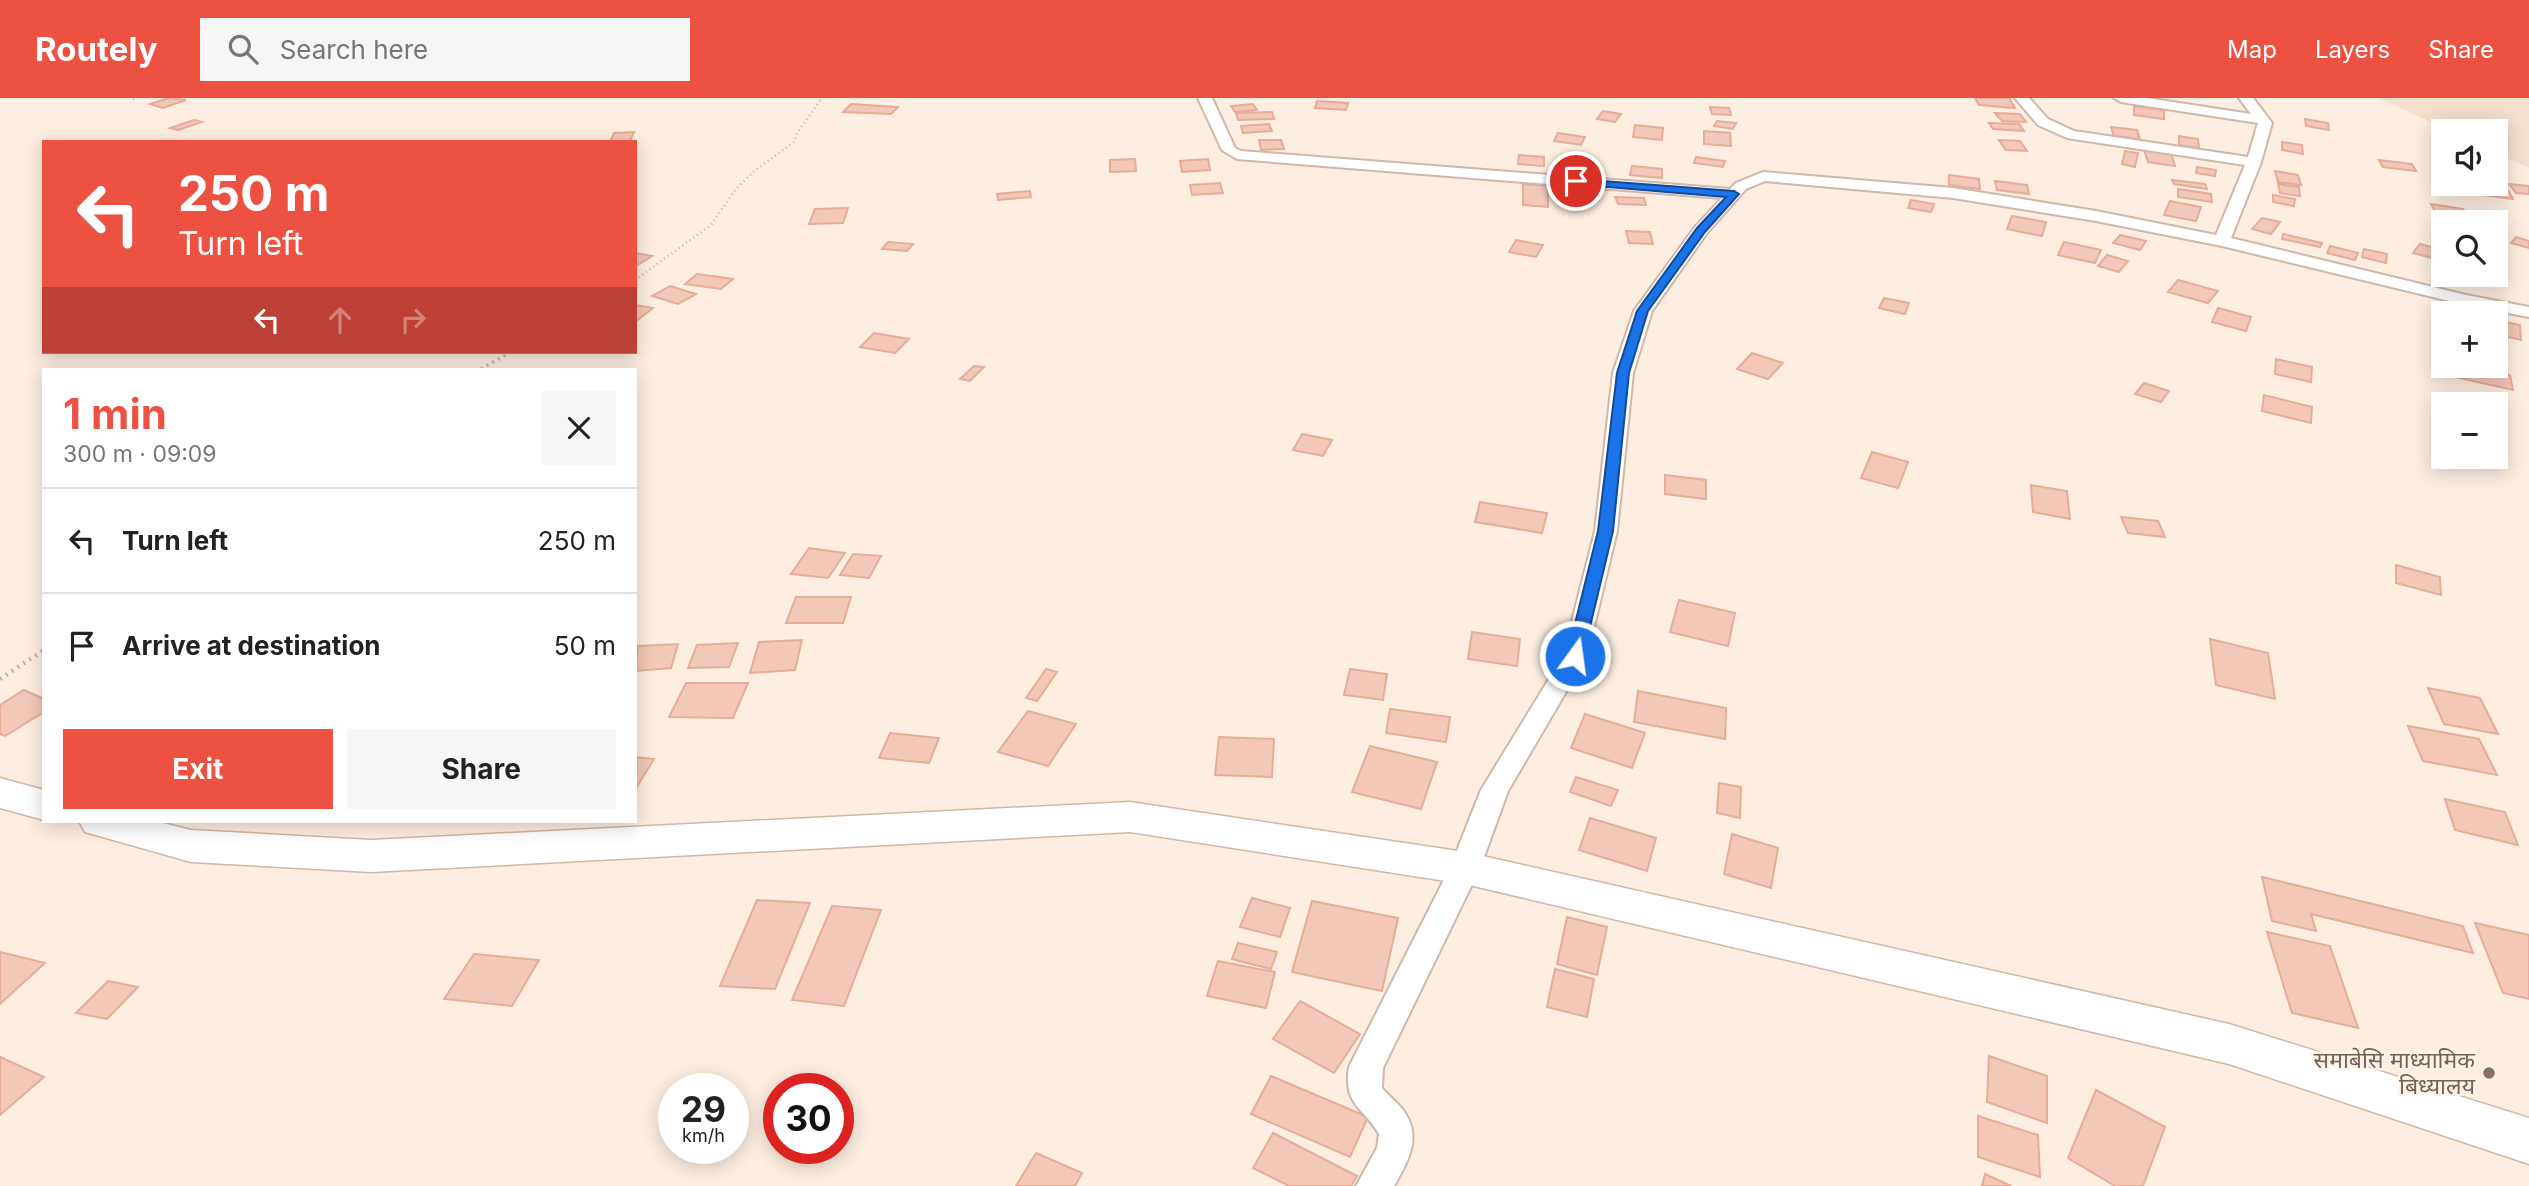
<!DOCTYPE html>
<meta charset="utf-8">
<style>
body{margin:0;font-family:Inter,"Noto Sans Devanagari",sans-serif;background:#f6f6f6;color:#222;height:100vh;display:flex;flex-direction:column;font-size:26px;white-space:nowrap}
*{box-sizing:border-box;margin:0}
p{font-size:23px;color:#767676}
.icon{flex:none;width:38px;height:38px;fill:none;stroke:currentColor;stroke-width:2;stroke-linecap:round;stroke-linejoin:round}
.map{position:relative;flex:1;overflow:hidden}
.side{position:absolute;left:42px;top:270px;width:595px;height:455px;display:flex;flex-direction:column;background:#fff;border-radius:0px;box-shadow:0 4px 18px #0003}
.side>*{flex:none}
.guide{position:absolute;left:42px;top:42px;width:595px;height:214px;border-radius:0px;box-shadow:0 4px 18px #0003;background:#ec5141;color:#fff;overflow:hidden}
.controls{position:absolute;left:2431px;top:21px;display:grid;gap:14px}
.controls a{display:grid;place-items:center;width:77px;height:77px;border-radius:0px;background:#fff;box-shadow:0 4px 18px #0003;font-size:35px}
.speed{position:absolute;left:658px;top:975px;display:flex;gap:14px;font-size:35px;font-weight:700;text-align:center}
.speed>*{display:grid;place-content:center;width:91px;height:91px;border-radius:50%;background:#fff;box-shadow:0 4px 18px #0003;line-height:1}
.speed small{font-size:18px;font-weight:400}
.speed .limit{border:10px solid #d22;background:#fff;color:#111}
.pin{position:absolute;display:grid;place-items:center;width:60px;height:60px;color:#fff;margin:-30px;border:4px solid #fff;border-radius:50%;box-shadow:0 2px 7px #0007}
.me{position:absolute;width:77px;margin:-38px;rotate:14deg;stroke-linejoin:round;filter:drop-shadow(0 0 5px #0008)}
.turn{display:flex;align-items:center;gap:24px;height:147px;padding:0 21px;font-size:32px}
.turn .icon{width:91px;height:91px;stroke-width:2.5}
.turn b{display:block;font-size:49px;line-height:60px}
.lanes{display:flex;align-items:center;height:66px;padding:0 21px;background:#0003;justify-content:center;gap:35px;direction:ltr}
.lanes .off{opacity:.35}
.round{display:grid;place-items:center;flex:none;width:74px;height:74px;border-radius:0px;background:#f6f6f6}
.summary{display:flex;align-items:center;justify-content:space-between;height:119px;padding:0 21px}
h1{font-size:42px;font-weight:700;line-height:52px;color:#ec5141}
.primary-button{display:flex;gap:14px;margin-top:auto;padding:14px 21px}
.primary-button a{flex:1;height:80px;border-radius:0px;background:#ec5141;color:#fff;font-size:28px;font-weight:700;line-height:80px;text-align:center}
.primary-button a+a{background:#f6f6f6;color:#222}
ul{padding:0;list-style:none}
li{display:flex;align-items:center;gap:21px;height:105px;padding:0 21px;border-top:2px solid #e0e0e0}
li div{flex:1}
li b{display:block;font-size:26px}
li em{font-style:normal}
header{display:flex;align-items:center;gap:42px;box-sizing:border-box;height:98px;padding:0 35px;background:#ec5141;color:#fff}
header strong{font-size:33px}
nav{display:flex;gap:38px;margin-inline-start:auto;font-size:24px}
.search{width:490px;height:63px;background:#f6f6f6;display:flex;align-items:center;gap:18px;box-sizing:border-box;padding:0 24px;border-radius:0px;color:#767676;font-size:26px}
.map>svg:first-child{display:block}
.residential{fill:#f5dfcf}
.building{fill:#f3c8b8;stroke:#e6ac97;stroke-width:2}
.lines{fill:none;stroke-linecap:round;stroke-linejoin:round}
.street-casing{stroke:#d0b6ab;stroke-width:4}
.secondary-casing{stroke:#d4b5a7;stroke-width:3}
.path-far2{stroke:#d8ab9b;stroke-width:2.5;stroke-dasharray:1 3.5;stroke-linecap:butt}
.path-far1{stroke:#d8ab9b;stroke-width:3.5;stroke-dasharray:2 4.5;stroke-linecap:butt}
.path{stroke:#d8ab9b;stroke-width:4.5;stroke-dasharray:2 5;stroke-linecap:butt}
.street{fill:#fff;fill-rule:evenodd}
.secondary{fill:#fff;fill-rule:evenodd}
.route{fill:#1a73e8;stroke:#114b97;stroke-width:2}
.education-dot{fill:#8d6e63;stroke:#fff3e8;stroke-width:2.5}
.labels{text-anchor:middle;stroke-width:5;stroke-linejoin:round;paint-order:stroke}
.near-education-label{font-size:23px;fill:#785e54;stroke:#fff3e8;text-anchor:end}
</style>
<header>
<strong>Routely</strong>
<div class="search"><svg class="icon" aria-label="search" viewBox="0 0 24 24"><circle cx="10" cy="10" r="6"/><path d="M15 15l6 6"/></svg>Search here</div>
<nav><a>Map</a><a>Layers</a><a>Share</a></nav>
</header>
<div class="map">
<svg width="2529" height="1088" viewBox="0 0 2529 1088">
<rect width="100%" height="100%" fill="#fdeee1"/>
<path class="residential" d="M2379,0H2529V70L2496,55V33H2450Z"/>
<path class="building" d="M169,0L186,2L163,10L150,6Z
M1975,0H2009L2015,10L1979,7Z
M1317,3L1348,5L1346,12L1315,10Z
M851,6L898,9L891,16L843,14Z
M1253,6L1257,12L1235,14L1231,8Z
M2134,8L2164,12V21L2134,17Z
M1710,9L1729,10L1731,17L1712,16Z
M1603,13L1621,16L1615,24L1597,21Z
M1272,14L1274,21L1238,22L1236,15Z
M1995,15L2020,16L2026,24L2002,23Z
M2305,21L2328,25L2329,32L2306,28Z
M194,22L202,24L178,32L170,30Z
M1717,23L1736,25L1733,31L1714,28Z
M1989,25L2019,26L2024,33L1993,31Z
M1269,26L1272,33L1243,35L1241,28Z
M1635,27L1663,30L1662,42L1633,39Z
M2111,29L2137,32L2140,41L2114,38Z
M1704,33L1730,35L1731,48L1704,46Z
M634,34L630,43L610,44L614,35Z
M1558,35L1585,39L1581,47L1554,43Z
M2179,38L2198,41L2199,50L2179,47Z
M1259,42H1281L1284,51L1261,52Z
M1999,42L2020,43L2027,53L2006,52Z
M2282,44L2302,47L2303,56L2282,52Z
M2144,52L2171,55L2175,68L2148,64Z
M2125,53L2138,55L2135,69L2122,66Z
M1519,57L1544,59V68L1518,66Z
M1696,59L1725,63L1723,69L1694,65Z
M1135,61L1136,73L1110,74V62Z
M1208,61L1210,72L1182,74L1180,63Z
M2379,62L2412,66L2416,73L2383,69Z
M1632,68L1662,71V80L1630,77Z
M2197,69L2216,72L2215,78L2196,75Z
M2275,73L2298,77L2301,87L2278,84Z
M1949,77L1979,81L1980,91L1949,87Z
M2172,82L2205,86L2207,91L2174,86Z
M1995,83L2027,87L2029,96L1997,92Z
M1220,85L1223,95L1192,97L1190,87Z
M1523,86L1548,88V109L1523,107Z
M2278,86L2299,89L2300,98L2280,95Z
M2509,86L2529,88V96L2516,95Z
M2481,88L2508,92L2513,101L2485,97Z
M2178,91L2211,96L2212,104L2178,99Z
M1030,93L1031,99L998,102L997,96Z
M1560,94H1575L1578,102H1563Z
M2273,97L2295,101L2294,108L2273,104Z
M1615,99L1644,100L1646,107L1618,106Z
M1911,102L1934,106L1931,114L1908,110Z
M2170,103L2201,109L2196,123L2164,117Z
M2431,106L2463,111L2469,119L2436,115Z
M848,110L843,125L809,126L815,111Z
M2012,118L2046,124L2042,138L2007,131Z
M2262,120L2280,124L2271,136L2252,131Z
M1626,133L1650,134L1653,146L1629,145Z
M2283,136L2322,145L2320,149L2282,141Z
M2120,137L2146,143L2140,152L2113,145Z
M2516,139L2529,143V150L2511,145Z
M1516,142L1543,147L1536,159L1509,154Z
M888,144L913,146L907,153L882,151Z
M2064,144L2101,152L2095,165L2058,157Z
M2420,146L2443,152V163L2413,155Z
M2330,148L2358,155L2355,162L2327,155Z
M2364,151L2387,156L2386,165L2362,159Z
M635,155L652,158L636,168Z
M2107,157L2128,163L2119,174L2098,168Z
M697,176L733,181L721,191L685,186Z
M2178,182L2218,193L2208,205L2168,194Z
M670,188L696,196L678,206L652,198Z
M1884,200L1909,205L1905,216L1879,210Z
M635,207L653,210L635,224Z
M2218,210L2251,219L2246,233L2212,224Z
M2496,222L2520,227L2521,242L2496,236Z
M874,235L909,241L895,255L860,249Z
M1752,255L1783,265L1768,281L1737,271Z
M2276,261L2312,269L2311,284L2275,276Z
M974,268L984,269L970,283L960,281Z
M2453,268H2468L2510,277L2513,292L2455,279Z
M2144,285L2169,293L2161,304L2135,296Z
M2264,297L2312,309L2311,325L2262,313Z
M1302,336L1332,342L1323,358L1293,352Z
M1872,354L1908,364L1898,390L1861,380Z
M1665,377L1706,382V401L1665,396Z
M2031,387L2067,393L2070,421L2033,414Z
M1480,404L1547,415L1542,435L1475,424Z
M2121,419L2158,423L2165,439L2128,435Z
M809,450L845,455L828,480L791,476Z
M853,456L881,458L869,480L840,477Z
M2396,467L2440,479L2441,497L2396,485Z
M796,499H851L843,525H786Z
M1679,502L1735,515L1728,548L1670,534Z
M1472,534L1520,541L1517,568L1468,561Z
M2210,541L2268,555L2275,601L2216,587Z
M802,542L795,572L750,575L759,544Z
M738,545L729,569L688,570L697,547Z
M678,546L671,570L635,573L638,548Z
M1046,571L1057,574L1037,603L1026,600Z
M1350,571L1387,576L1383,602L1344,597Z
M686,585H748L733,620L669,619Z
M2428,590L2480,600L2498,636L2444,626Z
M24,592L44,601V614L5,638L0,636V607Z
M1638,593L1726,610L1725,641L1634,624Z
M1390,611L1450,619L1446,644L1386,635Z
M1028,613L1076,626L1048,668L998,654Z
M1585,616L1645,635L1632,670L1571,650Z
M2408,628L2479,641L2497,677L2423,663Z
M890,635L939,640L929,665L879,660Z
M1219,639L1274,641L1272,679L1215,677Z
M1370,648L1437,664L1421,711L1352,694Z
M635,659L654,661L635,692Z
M1576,679L1618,692L1611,708L1570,694Z
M1719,685L1741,689L1740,720L1717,715Z
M2445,701L2505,714L2518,747L2455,732Z
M1590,720L1656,740L1647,773L1579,752Z
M1732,736L1778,750L1771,790L1724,776Z
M2262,779L2463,828L2473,855L2311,816L2316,833L2272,823Z
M1252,800L1290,810L1280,839L1240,829Z
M757,802L810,805L775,891L720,888Z
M1312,803L1398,820L1382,893L1292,874Z
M832,808L881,812L844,908L792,902Z
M1567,819L1607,829L1597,877L1557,866Z
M2475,825L2529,837V901L2503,895Z
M2267,834L2330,848L2358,930L2292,915Z
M1238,845L1277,854L1271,871L1232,861Z
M0,854L45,865L0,906Z
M474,856L539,862L512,908L444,901Z
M1218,863L1275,874L1266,910L1207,898Z
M1555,871L1594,881L1587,919L1547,909Z
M108,883L138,889L107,921L76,915Z
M1300,903L1360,936L1334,975L1273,941Z
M1989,958L2047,978V1025L1987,1004Z
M0,959L44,979L0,1017Z
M1271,978L1368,1019L1350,1059L1251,1016Z
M2096,992L2165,1029L2143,1088H2115L2068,1060Z
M1978,1018L2038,1037L2040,1079L1978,1059Z
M1273,1035L1357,1078L1351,1088H1289L1253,1070Z
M1036,1055L1082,1075L1075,1088H1016Z
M1985,1076L2011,1088H1982Z"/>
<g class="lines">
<g class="street-casing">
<path id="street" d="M1198,0H1212L1235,50L1241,53L1730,91L1736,85L1763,74L1953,90L2096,113L2216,137L2245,67L2067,40L2038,27L2015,0H2029L2048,21L2074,33L2248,59L2258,25L2121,4L2114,0H2147L2251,16L2239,0H2253L2272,25L2261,64L2231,140L2466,197L2529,209V219L2466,207L2222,148L2096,123L1953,100L1765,83L1746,91L1707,135L1652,213L1633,275L1617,433L1587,558L1508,693L1480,770L1383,970L1382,990C1389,999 1399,1005 1405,1015C1422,1040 1407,1065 1394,1088H1356L1377,1050L1379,1036C1363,1009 1343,1007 1349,969L1450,770L1481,692L1563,558L1595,433L1613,275L1634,213L1695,129L1722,100L1237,61L1222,52Z"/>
</g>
<g class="secondary-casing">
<path id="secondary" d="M0,680L44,692V722L0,710Z
M1130,704L1465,754L2229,926L2529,1020V1066L2229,966L1465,786L1130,734L371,774L191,764L85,734L79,723H155L191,732L371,742Z"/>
</g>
<path class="path-far2" d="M133,1L136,0
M635,182L711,127L736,91L753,74L794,44L797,35L822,0"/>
<path class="path-far1" d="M481,271L511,254"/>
<path class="path" d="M0,581L44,552"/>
<use href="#street" class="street"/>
<use href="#secondary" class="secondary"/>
</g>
<path class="route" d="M1576,81L1734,93L1739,96L1705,134L1648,213L1629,275L1613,433L1583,558L1575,564L1567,558L1598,433L1617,275L1637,213L1697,130L1726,99L1573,86V81Z"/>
<circle class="education-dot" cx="2489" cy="975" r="7"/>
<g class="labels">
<g class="near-education-label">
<text x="2475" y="970">समाबेसि माध्यामिक<tspan x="2475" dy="26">बिध्यालय</tspan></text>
</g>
</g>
</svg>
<div class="controls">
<a><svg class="icon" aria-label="sound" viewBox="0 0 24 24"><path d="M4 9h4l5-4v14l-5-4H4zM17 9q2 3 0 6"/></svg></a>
<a><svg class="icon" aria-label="search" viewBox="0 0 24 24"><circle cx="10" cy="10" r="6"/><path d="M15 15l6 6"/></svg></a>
<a>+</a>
<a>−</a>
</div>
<div class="speed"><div>29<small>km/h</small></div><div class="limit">30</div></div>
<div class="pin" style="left:1576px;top:83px;background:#d93025"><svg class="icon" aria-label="arrive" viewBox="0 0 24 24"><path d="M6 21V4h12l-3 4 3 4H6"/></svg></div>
<svg class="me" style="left:1575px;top:558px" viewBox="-20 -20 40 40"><circle r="17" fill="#1a73e8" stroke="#fff" stroke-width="3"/><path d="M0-11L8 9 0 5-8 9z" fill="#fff"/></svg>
<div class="guide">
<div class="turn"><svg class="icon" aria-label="left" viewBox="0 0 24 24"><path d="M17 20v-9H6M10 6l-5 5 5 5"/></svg><div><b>250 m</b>Turn left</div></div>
<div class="lanes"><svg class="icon" aria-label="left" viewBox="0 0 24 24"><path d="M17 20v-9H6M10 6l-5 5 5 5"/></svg><svg class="icon off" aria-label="ahead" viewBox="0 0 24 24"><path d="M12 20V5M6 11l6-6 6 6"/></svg><svg class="icon off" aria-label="right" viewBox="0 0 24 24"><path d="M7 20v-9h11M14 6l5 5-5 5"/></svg></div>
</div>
<section class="side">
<div class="summary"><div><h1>1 min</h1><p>300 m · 09:09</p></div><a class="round"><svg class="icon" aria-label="close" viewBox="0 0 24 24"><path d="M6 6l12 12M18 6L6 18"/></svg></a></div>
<ul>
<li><svg class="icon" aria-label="left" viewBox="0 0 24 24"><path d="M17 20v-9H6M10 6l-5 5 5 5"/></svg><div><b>Turn left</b></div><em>250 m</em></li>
<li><svg class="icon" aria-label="arrive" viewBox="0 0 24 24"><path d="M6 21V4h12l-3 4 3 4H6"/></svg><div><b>Arrive at destination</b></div><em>50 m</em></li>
</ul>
<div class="primary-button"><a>Exit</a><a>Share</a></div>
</section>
</div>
